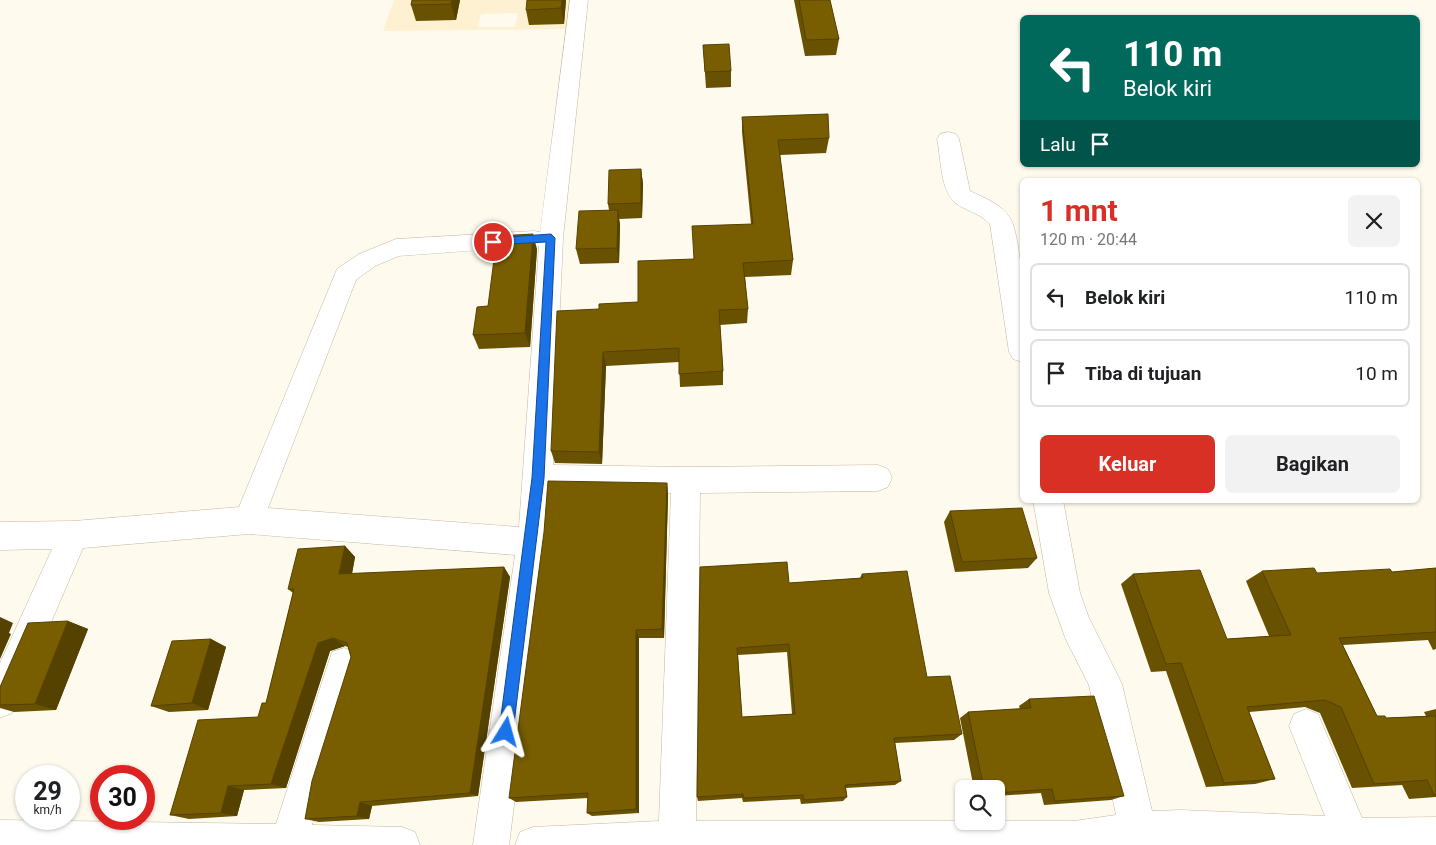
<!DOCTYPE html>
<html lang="id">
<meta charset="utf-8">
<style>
body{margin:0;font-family:Roboto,sans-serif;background:#f2f2f2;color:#202124;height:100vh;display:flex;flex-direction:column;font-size:19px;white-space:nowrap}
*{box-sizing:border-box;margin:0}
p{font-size:16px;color:#757577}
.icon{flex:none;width:28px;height:28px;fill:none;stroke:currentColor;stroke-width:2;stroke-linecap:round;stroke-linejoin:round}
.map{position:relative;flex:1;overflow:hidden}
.sheet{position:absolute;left:1020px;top:178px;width:400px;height:325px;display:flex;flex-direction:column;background:#fff;border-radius:8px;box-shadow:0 1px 4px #0004}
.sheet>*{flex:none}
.top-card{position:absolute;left:1020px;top:15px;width:400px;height:152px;border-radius:8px;box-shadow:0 1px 4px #0004;background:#00695c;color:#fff;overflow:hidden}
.buttons{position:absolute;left:955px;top:780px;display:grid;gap:10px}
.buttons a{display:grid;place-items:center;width:50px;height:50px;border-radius:8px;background:#fff;box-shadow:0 1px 4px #0004;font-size:25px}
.speed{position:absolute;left:15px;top:765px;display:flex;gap:10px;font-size:25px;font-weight:700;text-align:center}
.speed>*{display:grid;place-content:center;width:65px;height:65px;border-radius:50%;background:#fff;box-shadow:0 1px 4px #0004;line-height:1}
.speed small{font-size:12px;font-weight:400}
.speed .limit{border:8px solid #d22;background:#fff;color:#111}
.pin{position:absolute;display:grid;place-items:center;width:42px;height:42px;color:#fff;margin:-21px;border:2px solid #fff;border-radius:50%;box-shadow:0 1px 5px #0007}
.me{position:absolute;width:55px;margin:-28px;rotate:8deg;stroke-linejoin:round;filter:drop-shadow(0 0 4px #0008)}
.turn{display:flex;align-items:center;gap:18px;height:105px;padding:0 20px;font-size:22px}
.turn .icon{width:65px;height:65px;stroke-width:2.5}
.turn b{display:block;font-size:35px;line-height:42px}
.then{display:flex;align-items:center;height:48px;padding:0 20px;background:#0003;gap:10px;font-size:19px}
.round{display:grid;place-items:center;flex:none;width:52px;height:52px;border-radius:8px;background:#f2f2f2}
.overview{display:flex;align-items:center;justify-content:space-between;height:85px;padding:0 20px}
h1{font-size:30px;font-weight:700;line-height:38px;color:#d93025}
.button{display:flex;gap:10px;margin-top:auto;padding:10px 20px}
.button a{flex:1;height:58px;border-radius:8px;background:#d93025;color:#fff;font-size:20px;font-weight:700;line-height:58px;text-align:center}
.button a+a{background:#f2f2f2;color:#202124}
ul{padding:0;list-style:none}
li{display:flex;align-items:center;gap:15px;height:68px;margin:0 10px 8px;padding:0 10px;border:2px solid #e0e0e0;border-radius:8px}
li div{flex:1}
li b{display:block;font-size:19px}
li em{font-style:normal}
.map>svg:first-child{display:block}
.built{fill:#fdf1d2;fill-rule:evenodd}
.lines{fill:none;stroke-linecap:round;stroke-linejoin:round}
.minor-casing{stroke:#c3b799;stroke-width:1}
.minor{fill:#fff;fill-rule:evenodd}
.wall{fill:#685101;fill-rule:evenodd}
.shaded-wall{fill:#554201}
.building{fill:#795e01;stroke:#554201;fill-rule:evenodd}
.route{fill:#1a73e8;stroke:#114b97}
</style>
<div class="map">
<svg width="1436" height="845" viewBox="0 0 1436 845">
<rect width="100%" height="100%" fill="#fffaee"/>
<path class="built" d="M394,0H532L529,25L564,24L566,0H570L566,29L383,31ZM518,13L515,27H478L481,14Z"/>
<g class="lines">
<g class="minor-casing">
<path id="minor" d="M570,0H588L563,238L553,465L686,467L878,465L888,469L892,478L888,487L878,491L700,493L696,821H1074L1116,815L1089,685L1066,640L1049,593L1033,500H1063L1080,593L1089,618L1122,684L1152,811L1181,810L1325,816L1289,726L1294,714L1306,709L1318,714L1362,818L1436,817V845H515L520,832L533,827L659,821L671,493L551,491L547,542L509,845H473L515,555L249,534L83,548L12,713L0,718V663L52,549L0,550V522L74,521L239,507L337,269L359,254L396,239L534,231L540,232ZM539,246L519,527L268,508L356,280L375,266L399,256Z
M948,132L956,134L959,139L970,191C985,198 1001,204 1010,218C1023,238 1026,338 1022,362L1013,359L1009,352L990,224C979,212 962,210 953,201C940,186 941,157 937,139L940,134Z
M344,648L356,652L360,664L312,825L402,827L415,832L420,845H0V820L276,824L328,664L332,652Z"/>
</g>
<use href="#minor" class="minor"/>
</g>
<path class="wall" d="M460,0L456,20L416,21L411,5Z
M566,0L564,24L529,25L526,10Z
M794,0H830L839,39L836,55L805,56Z
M703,45L731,71V87L706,88Z
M742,117L829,138L826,153L780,155L793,260L791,275L745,277L748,309L747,323L720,325L723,371V385L680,387L679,362L606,366L602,464L555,463L551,451L599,309L638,302L693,259L751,224L742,132Z
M641,169L643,184L642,218L619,219L620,225L619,263L580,264L576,249L609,210L608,204Z
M537,249L530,347L479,349L473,335L488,306Z
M667,483L668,495L664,638H639V813L592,816L587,813L588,798L516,802L509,798Z
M950,511L1037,558L1028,568L955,572L944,522Z
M345,546L355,557L352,574L504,567L510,577L478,796L372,806L369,819L319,822L305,819L351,657L348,647L345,646L330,651L286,788L244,790L237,816L189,819L170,815L258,717L266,703L293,593L288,589Z
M700,567L789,583L860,578L862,574L962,734L954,740L895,743L901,781L895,785L846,788L847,797L843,801L801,804L800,799L743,802L742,798L698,801L697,797ZM787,652L792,714L742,717L738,655Z
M1436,568V649L1433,650L1428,640L1343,645L1377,716L1386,718L1426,716L1424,712L1436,709V797L1409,799L1402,785L1352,788L1320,713L1305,707L1249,712L1275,779L1255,784L1206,787L1166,671L1151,672L1121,584L1133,574L1227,639L1269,636L1246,581L1262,571L1317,573L1392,572Z
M68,621L88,629L56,710L14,712L0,708V687Z
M211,639L226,647L208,710L169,712L151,706Z
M1029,699L1124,796L1111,800L1044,805L1041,793L996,796V789H974L960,718L968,712L1020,709L1019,706Z"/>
<path class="shaded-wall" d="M452,0H460L456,20L451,4Z
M562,0H566L564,24L561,8Z
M641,169L643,184L642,218L641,203Z
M618,210L620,225L619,263L617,248Z
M533,234L537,249L530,347L525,333Z
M603,352L606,366L602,464L599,452Z
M667,483L668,495L664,638L662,629Z
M345,546L355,557L350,584L339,574Z
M504,567L510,577L478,796L470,793Z
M0,617L13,623L9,633L11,634L0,659Z
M68,621L88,629L56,710L35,704Z
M636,630L639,638V813L636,809Z
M333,638L345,646L330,651L286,788L271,784L318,643Z
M211,639L226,647L208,710L192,703Z
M228,786L244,790L237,816L221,813Z
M360,802L372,806L369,819L357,816Z"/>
<path class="building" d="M412,0H452L451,4L411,5Z
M527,0H562L561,8L526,10Z
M799,0H830L839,39L806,40Z
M729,44L731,71L705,72L703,45Z
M828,114L829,138L778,140L793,260L743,263L748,309L719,310L723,371L679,374V348L603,352L599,452L551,451L557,311L599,309V304L638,302V261L694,259L692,226L753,224L742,117Z
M641,169V203L608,204L609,170Z
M618,210L617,248L576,249L579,211Z
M533,234L525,333L473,335L477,307L488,306L497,236Z
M548,481L667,483L662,629L636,630V809L587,813L588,793L509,798L544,532Z
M1022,508L1037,558L962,562L950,511Z
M345,546L339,574L504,567L470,793L360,802L357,816L305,819L312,781L351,657L347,643L333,638L318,643L271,784L228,786L221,813L170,815L198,720L258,717L262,703H266L294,589H288L298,549Z
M787,562L789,583L863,578L862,574L907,571L927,677L950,676L962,734L894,738L901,781L845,785L847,797L804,800L803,795L744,798L743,794L697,797L700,567ZM789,644L795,714L742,717L737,648Z
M1314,568L1317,573L1390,569L1392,572L1436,568V632L1339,638L1377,716H1385L1386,718L1436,716V795H1434L1427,780L1374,784L1341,707L1325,700L1247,707L1275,779L1224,783L1181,663L1166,664L1133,574L1200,570L1227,639L1291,635L1262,571Z
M68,621L35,704L0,705V687L28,623Z
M211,639L192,703L151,706L172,641Z
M1094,696L1124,796L1055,801L1052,789L996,793V789H984L968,712L1031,708L1029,699Z"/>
<path class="route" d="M551,234L555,238L544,478L513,732L511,737L506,739L501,737L499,732L532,478L546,242L493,245L488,242L493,238Z"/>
</svg>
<div class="buttons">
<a><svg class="icon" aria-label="search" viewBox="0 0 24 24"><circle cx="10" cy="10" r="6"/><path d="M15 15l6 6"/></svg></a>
</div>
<div class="speed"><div>29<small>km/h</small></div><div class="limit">30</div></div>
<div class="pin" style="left:493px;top:242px;background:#d93025"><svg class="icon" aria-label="arrive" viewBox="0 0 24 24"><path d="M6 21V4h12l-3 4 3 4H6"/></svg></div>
<svg class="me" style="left:506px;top:732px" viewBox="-20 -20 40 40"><path d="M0-17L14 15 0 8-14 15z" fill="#1a73e8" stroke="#fff" stroke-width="4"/></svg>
<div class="top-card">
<div class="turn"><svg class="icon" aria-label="left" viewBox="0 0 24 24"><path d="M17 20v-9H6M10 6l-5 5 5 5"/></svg><div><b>110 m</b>Belok kiri</div></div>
<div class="then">Lalu<svg class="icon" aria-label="arrive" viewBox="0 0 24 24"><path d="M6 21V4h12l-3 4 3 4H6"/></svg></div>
</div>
<section class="sheet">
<div class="overview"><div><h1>1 mnt</h1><p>120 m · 20:44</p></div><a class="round"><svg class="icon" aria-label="close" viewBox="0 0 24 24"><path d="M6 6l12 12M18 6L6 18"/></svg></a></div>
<ul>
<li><svg class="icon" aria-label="left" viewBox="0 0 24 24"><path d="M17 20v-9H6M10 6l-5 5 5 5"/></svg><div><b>Belok kiri</b></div><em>110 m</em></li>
<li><svg class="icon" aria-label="arrive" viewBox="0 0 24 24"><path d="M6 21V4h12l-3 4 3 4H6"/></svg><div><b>Tiba di tujuan</b></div><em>10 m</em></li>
</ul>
<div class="button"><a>Keluar</a><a>Bagikan</a></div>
</section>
</div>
